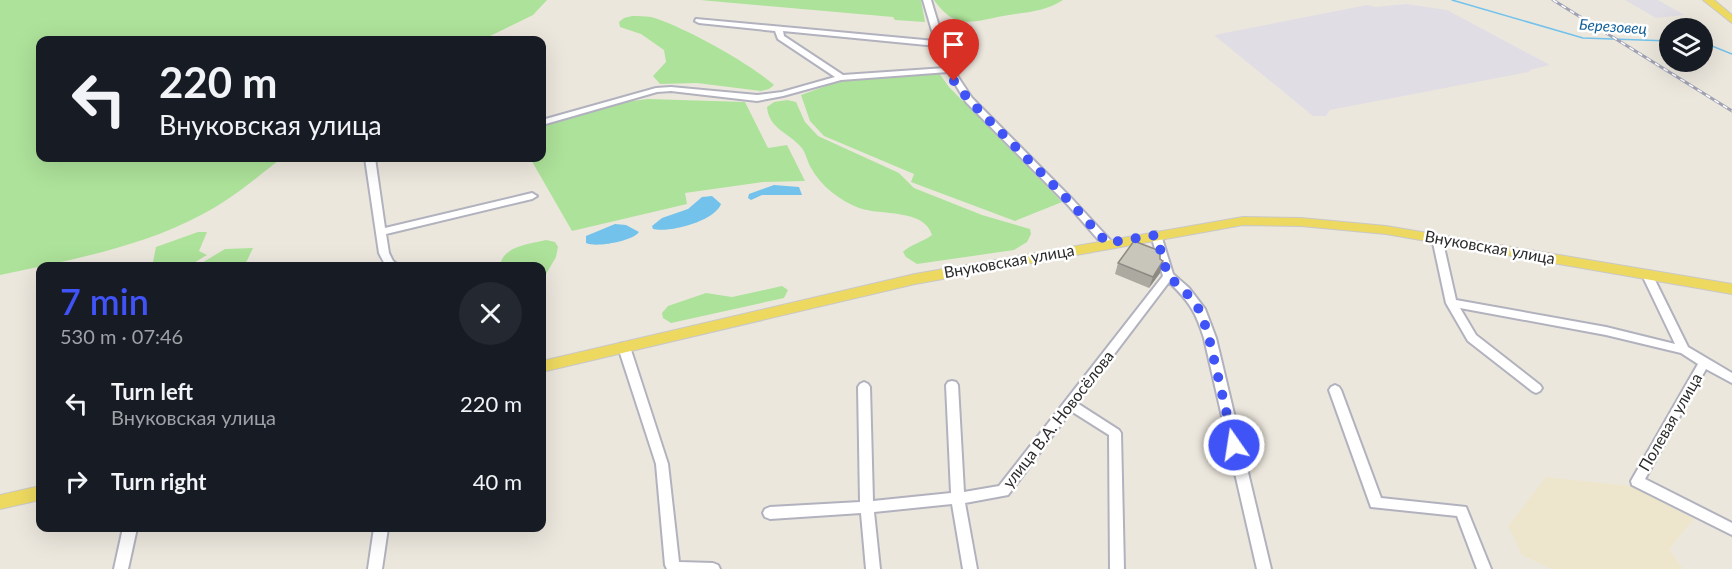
<!DOCTYPE html>
<meta charset="utf-8">
<style>
body{margin:0;font-family:Lato,sans-serif;background:#242831;color:#f1f3f6;height:100vh;display:flex;flex-direction:column;font-size:22px;white-space:nowrap}
*{box-sizing:border-box;margin:0}
p{font-size:20px;color:#9ea1a6}
.icon{flex:none;width:33px;height:33px;fill:none;stroke:currentColor;stroke-width:2;stroke-linecap:round;stroke-linejoin:round}
.map{position:relative;flex:1;overflow:hidden}
.panel{position:absolute;left:36px;top:262px;width:510px;height:270px;display:flex;flex-direction:column;background:#171b24;border-radius:12px;box-shadow:0 6px 24px #0002}
.panel>*{flex:none}
.banner{position:absolute;left:36px;top:36px;width:510px;height:126px;border-radius:12px;box-shadow:0 6px 24px #0002;background:#171b24;color:#f1f3f6;overflow:hidden}
.controls{position:absolute;left:1659px;top:18px;display:grid;gap:12px}
.controls a{display:grid;place-items:center;width:54px;height:54px;border-radius:50%;background:#171b24;box-shadow:0 6px 24px #0002;font-size:30px}
.pin{position:absolute;display:grid;place-items:center;width:51px;height:51px;color:#fff;margin:-62px -26px;border-radius:50% 50% 50% 0;rotate:-45deg;box-shadow:0 0 6px #0007}
.pin .icon{rotate:45deg}
.me{position:absolute;width:66px;margin:-33px;rotate:347deg;stroke-linejoin:round;filter:drop-shadow(0 0 4px #0008)}
.turn{display:flex;align-items:center;gap:21px;height:126px;padding:0 24px;font-size:27px}
.turn .icon{width:78px;height:78px;stroke-width:2.5}
.turn b{display:block;font-size:42px;line-height:51px}
.round{display:grid;place-items:center;flex:none;width:63px;height:63px;border-radius:32px;background:#242831}
.summary{display:flex;align-items:center;justify-content:space-between;height:102px;padding:0 24px}
h1{font-size:36px;font-weight:600;line-height:45px;color:#4053f6}
ul{padding:0;list-style:none}
li{display:flex;align-items:center;gap:18px;height:78px;padding:0 24px}
li div{flex:1}
li b{display:block;font-size:22px}
li em{font-style:normal}
.map>svg:first-child{display:block}
.industrial{fill:#e0dde5}
.education{fill:#ede6cd}
.green{fill:#ade29a}
.water{fill:#72c2ec}
.lines{fill:none;stroke-linecap:round;stroke-linejoin:round}
.stream{stroke:#72c2ec;stroke-width:1.5}
.minor-casing{stroke:#b1b2be;stroke-width:4}
.major-casing{stroke:#c8c8c8;stroke-width:2}
.minor{fill:#fff;fill-rule:evenodd}
.major{fill:#eed960;fill-rule:evenodd}
.rail-casing{stroke:#a0a1b4;stroke-width:3}
.rail{stroke:#fff;stroke-width:1.5;stroke-dasharray:5;stroke-linecap:butt}
.wall{fill:#aca9a1}
.shaded-wall{fill:#8c8a83}
.building{fill:#c8c5bb;stroke:#8c8a83;stroke-width:1.5}
.route{stroke:#4053f6;stroke-width:10;stroke-dasharray:0 18}
.labels{text-anchor:middle;stroke-width:5;stroke-linejoin:round;paint-order:stroke}
.far-water-label{font-size:15px;font-style:italic;fill:#105f99;stroke:#fff}
.street-label{font-size:16px;fill:#2b2b2b;stroke:#fff}
</style>
<div class="map">
<svg width="1732" height="569" viewBox="0 0 1732 569">
<rect width="100%" height="100%" fill="#ece7dd"/>
<path class="industrial" d="M1625,0H1658L1684,15L1656,18Z
M1406,4L1447,10L1550,65L1530,70L1529,72L1330,110L1326,116H1313L1214,35L1367,5L1375,7Z"/>
<path class="education" d="M1546,477L1631,486L1694,519L1669,549L1683,569H1551L1522,555L1508,526Z"/>
<path class="green" d="M0,0H547L533,15L482,40H40V158H282C257,177 231,200 203,214C140,248 69,260 0,275Z
M700,0H921L925,22L895,20L893,17Z
M934,0H1063C1046,11 1029,12 1009,15C976,20 957,33 934,0Z
M632,16C638,16 645,16 651,17C681,25 751,64 774,85L769,89L761,91L697,83L660,84L653,76L666,62L664,50L641,34L620,27L619,22L624,18Z
M939,73L949,87L1062,202L1015,221L911,182L914,174L824,136L810,121L801,95L840,81Z
M648,99L745,102L768,148L787,145L805,181L763,182L685,193L687,204L572,231L530,158H542V125L625,102Z
M787,100L796,102L805,122L818,136L899,173L914,188L982,215L1030,229L1031,234L1027,242L1014,250L917,264L906,257L903,252C911,244 923,242 932,235C924,208 881,216 859,208C839,200 821,186 811,168C807,161 806,153 801,147C788,132 769,129 767,107L774,102Z
M198,232H207L199,251L207,255L187,267H152L156,247Z
M546,240L555,242L558,247L556,257L542,281V267H500C501,246 530,244 546,240Z
M253,248L244,267H195L225,249Z
M782,286L788,290L784,298L671,323L663,318L662,313L668,306L706,293L732,297Z"/>
<path class="water" d="M774,185L799,187L802,195H762L751,200L748,198L749,194Z
M712,196L721,204C715,221 670,233 653,229L652,226L662,218L688,209L702,197Z
M615,224L626,225L639,232C633,241 596,248 586,243V236Z"/>
<g class="lines">
<path class="stream" d="M1452,0L1583,38L1670,41
M1702,42L1732,54"/>
<g class="minor-casing">
<path id="minor" d="M923,0H931L947,53L958,77L972,98L1074,201L1111,241L1112,243L1111,245H1103L1068,205L966,102L948,72L841,80L783,96L757,101L671,91L657,92L542,125V120L656,88L671,87L757,95L782,92L835,77L778,39L775,31L699,23L695,21L696,19L935,41ZM783,31L937,46L945,68L843,75L784,36Z
M365,158H375L385,228L532,193L537,196L532,199L386,234L389,253L393,261L401,267C386,267 386,267 379,253Z
M1156,232L1161,235L1173,274L1189,288L1205,309L1216,338L1271,569H1257L1204,338C1196,312 1189,301 1169,282L1077,403L1119,430L1121,433L1124,569H1110L1109,435L1071,411L1008,495L965,503L977,569H963L952,504L874,512L880,569H866L861,513L770,519L765,517L763,513L765,509L770,507L860,502L858,387L860,384L864,382L868,384L870,387L873,501L951,493L946,385L948,382L952,381L956,382L958,385L964,492L999,486L1163,276L1151,235Z
M1437,235L1442,238L1456,300L1606,327L1675,344L1642,275L1647,271L1651,272L1688,347L1732,373V383L1706,369L1645,479L1732,523V535L1632,485L1631,481L1698,364L1681,353L1606,335L1460,308L1476,335L1540,385L1542,388L1540,391L1536,393L1532,391L1468,341L1446,303L1432,238Z
M624,343L628,344L630,347L668,464L679,562L713,563L718,565L720,569H667L665,565L656,464L618,347L620,344Z
M1335,385L1339,387L1341,390L1381,498L1466,507L1491,569H1477L1457,516L1371,507L1329,390L1331,387Z
M123,528H137L128,569H114Z
M374,528H388L382,569H368Z"/>
</g>
<g class="major-casing">
<path id="major" d="M1703,0H1714L1732,15V23Z
M1243,217L1301,218L1386,226L1732,284V294L1386,234L1301,226L1243,225L915,284L542,372V361L915,274Z
M40,486V500L0,509V495Z"/>
</g>
<use href="#minor" class="minor"/>
<use href="#major" class="major"/>
<g class="rail-casing">
<path id="rail" d="M1553,0L1732,111"/>
</g>
<use href="#rail" class="rail"/>
</g>
<path class="wall" d="M1118,263L1160,273L1149,288L1115,274Z"/>
<path class="shaded-wall" d="M1163,261L1160,273L1149,288L1153,277Z"/>
<path class="building" d="M1134,241L1160,251V259L1163,261L1153,277L1118,263Z"/>
<g class="lines">
<path class="route" d="M954,81L969,100L1071,203L1107,243L1156,235L1168,276L1185,291L1201,312L1209,338L1234,445"/>
</g>
<g class="labels">
<g class="far-water-label">
<text transform="translate(1613 27) rotate(4)" y="5">Березовец</text>
</g>
<g class="street-label">
<text transform="translate(1490 247) rotate(10)" y="6">Внуковская улица</text>
<text transform="translate(1009 261) rotate(-10)" y="6">Внуковская улица</text>
<text transform="translate(1058 419) rotate(-52)" y="6">улица В.А. Новосёлова</text>
<text transform="translate(1670 422) rotate(-60)" y="6">Полевая улица</text>
</g>
</g>
</svg>
<div class="controls">
<a><svg class="icon" aria-label="layers" viewBox="0 0 24 24"><path d="M12 4l9 5-9 5-9-5zM3 14l9 5 9-5"/></svg></a>
</div>
<div class="pin" style="left:954px;top:81px;background:#d93025"><svg class="icon" aria-label="arrive" viewBox="0 0 24 24"><path d="M6 21V4h12l-3 4 3 4H6"/></svg></div>
<svg class="me" style="left:1234px;top:445px" viewBox="-20 -20 40 40"><circle r="17" fill="#4053f6" stroke="#fff" stroke-width="3"/><path d="M0-11L8 9 0 5-8 9z" fill="#fff"/></svg>
<div class="banner">
<div class="turn"><svg class="icon" aria-label="left" viewBox="0 0 24 24"><path d="M17 20v-9H6M10 6l-5 5 5 5"/></svg><div><b>220 m</b>Внуковская улица</div></div>
</div>
<section class="panel">
<div class="summary"><div><h1>7 min</h1><p>530 m · 07:46</p></div><a class="round"><svg class="icon" aria-label="close" viewBox="0 0 24 24"><path d="M6 6l12 12M18 6L6 18"/></svg></a></div>
<ul>
<li><svg class="icon" aria-label="left" viewBox="0 0 24 24"><path d="M17 20v-9H6M10 6l-5 5 5 5"/></svg><div><b>Turn left</b><p>Внуковская улица</p></div><em>220 m</em></li>
<li><svg class="icon" aria-label="right" viewBox="0 0 24 24"><path d="M7 20v-9h11M14 6l5 5-5 5"/></svg><div><b>Turn right</b></div><em>40 m</em></li>
</ul>
</section>
</div>
